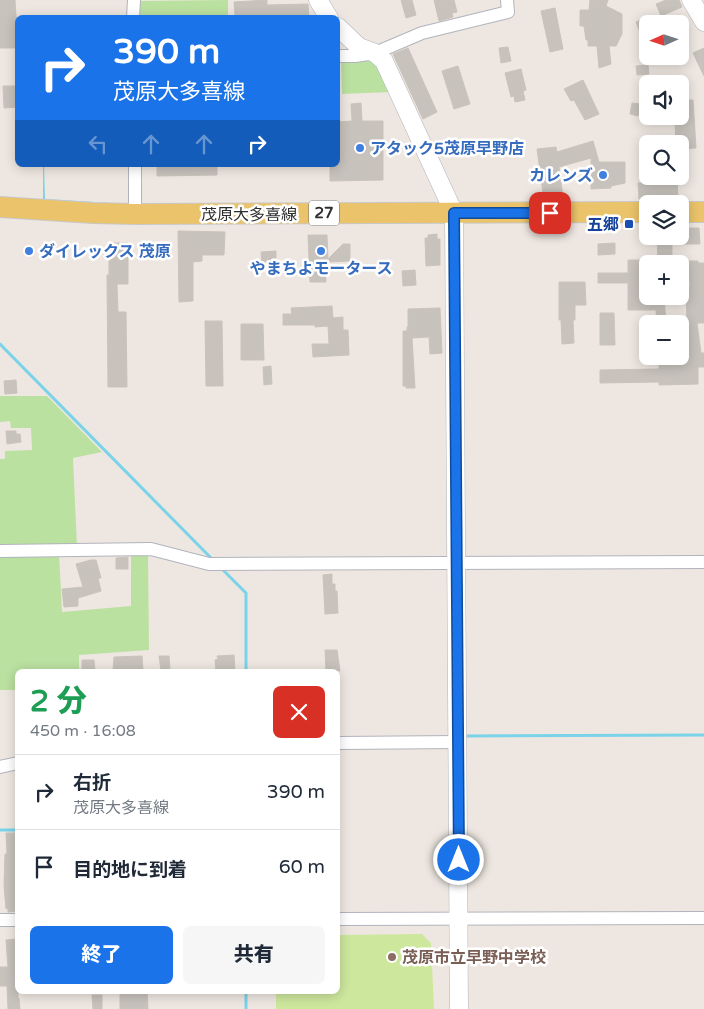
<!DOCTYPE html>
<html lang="ja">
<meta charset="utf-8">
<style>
body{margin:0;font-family:"Varela Round","Noto Sans JP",sans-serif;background:#f6f6f7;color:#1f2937;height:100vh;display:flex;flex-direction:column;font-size:19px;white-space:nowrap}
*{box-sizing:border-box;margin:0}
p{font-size:16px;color:#747a83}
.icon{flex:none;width:28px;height:28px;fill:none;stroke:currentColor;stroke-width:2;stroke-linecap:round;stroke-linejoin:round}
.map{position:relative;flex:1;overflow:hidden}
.side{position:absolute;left:15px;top:669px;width:325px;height:325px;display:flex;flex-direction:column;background:#fff;border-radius:8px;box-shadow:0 2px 12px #0003}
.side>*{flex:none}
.guide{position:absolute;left:15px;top:15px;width:325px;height:152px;border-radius:8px;box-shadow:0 2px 12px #0003;background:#1a73e8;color:#fff;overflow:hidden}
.needle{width:32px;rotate:267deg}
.fabs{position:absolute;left:639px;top:15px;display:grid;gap:10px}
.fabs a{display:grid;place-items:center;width:50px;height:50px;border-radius:8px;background:#fff;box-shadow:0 2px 12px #0003;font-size:25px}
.pin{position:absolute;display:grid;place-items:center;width:42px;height:42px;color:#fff;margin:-21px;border-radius:10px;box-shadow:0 2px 8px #0006}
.me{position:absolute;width:55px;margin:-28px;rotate:0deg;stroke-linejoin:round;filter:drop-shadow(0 0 4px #0008)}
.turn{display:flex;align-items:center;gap:18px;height:105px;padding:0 15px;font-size:22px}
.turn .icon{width:65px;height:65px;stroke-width:2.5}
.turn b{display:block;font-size:35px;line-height:42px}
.lanes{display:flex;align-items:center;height:48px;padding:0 15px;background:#0003;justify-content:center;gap:25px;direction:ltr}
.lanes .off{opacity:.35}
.round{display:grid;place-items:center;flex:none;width:52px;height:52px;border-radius:8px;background:#f6f6f7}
.head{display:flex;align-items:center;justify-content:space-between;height:85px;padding:0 15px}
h1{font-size:30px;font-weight:800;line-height:38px;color:#1e9e55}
.action{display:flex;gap:10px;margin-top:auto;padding:10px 15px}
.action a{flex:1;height:58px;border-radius:8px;background:#1a73e8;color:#fff;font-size:20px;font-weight:800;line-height:58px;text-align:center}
.action a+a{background:#f6f6f7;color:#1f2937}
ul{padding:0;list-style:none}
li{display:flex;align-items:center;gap:15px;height:75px;padding:0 15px;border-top:1px solid #e0e1e3}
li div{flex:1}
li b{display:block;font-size:19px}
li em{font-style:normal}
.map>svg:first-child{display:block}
.green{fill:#bbe1a1}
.pitch{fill:#cde79d}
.water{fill:#7ad3e9}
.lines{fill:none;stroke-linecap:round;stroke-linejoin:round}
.stream{stroke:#7ad3e9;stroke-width:3}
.building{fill:#c7c2bc;stroke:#c9c3ba}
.street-casing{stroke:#b1b4bd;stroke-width:14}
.secondary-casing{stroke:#b1b4bd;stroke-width:19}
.primary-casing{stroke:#c8c8c8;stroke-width:22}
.street{stroke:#fff;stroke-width:12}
.secondary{stroke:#fff;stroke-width:18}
.primary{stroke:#eac36a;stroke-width:20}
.route-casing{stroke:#114b97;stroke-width:12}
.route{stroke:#1a73e8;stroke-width:9}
.shop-dot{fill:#3f7fe0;stroke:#fff;stroke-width:2}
.transit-dot{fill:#1a4fb4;stroke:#fff;stroke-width:2}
.education-dot{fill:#8d6e63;stroke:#fff;stroke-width:2}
.labels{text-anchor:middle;stroke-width:5;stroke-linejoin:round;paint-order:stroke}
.shield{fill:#fff;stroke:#6c6c6c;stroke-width:1}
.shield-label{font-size:15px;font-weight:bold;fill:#2d2d2d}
.shop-label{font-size:16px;font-weight:bold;fill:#366cbe;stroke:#fff;text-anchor:start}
.street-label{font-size:16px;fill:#2d2d2d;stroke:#fff}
.transit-label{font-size:16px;font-weight:bold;fill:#164399;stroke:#fff;text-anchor:end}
.education-label{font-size:16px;font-weight:bold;fill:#785e54;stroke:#fff;text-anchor:start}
</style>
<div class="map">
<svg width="704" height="1009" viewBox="0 0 704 1009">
<rect width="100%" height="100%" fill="#eee7e1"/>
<path class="green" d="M228,0V17L136,18L138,1Z
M371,60L377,64L391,92L342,94L341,61Z
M0,396H47L102,452L73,458L77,547L0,548V459H5V451L32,450L31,428H11L10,421L0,422Z
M131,552H148L149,650L79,655V671H18L17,690H0V553H59L62,612L131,606Z"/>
<path class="pitch" d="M422,934L431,943L434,1009H276V991H338V935Z"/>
<path class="water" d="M43,165H44L45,199L128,204L43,200Z"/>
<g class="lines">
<path class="stream" d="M0,344L212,559
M220,567L246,593V671
M464,736L704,735
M0,830H18
M246,991V1009"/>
</g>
<path class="building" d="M0,0H15L18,48H0Z
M267,0V5L308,4L309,18H246V15H235L234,2Z
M401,0H412L416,15L406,18Z
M434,0H454L457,12L452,13L453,17L439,21Z
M590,0H608L606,6L622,14V34L616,46H609L611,64L599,68L597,46H588V40H586L584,26H580V10H589Z
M666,0H679L682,7L661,16L656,4Z
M555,8L563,49L550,52L541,11Z
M648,17V49H647L636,22Z
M508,47L511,61L501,63L499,48Z
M408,48L437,112L423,119L393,54Z
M704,48V76L693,53Z
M648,65L649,74L637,75L636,66Z
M458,66L470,104L454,109L442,71Z
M521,69L526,90L523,91L525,100L515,102L514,96L511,97L505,73Z
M583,80L599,114L585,120L574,100L571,101L564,89Z
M3,86H18V107L4,108Z
M680,100H693L696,148L680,149V143L676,144L675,122H677V116H680Z
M361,103L362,121H383V180L330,181V165H338V122L352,121L351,104Z
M632,103L641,104L638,116L630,114Z
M593,141L599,162H625V183L611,186V188L591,189V158L559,167L563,198L544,201L537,149L556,147L557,152Z
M157,165H217V175L157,176Z
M644,176H677L678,201L665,202V197L639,199L638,183H644Z
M686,228H699L700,244H672V264H658L657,236H686Z
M178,231L225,232L224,255H202V261L193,262V301L179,302Z
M437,234V239H440V265L426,266L425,238H428V235Z
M308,235H327L328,259L343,244H350V261L328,262L329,270H325L326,282H310Z
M109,243H128V284H117L118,312H126L127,387H108L107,275H109Z
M615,243V254L598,255V244Z
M276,251V262L262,263L261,252Z
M628,260H644V296H664L666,324H657L656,310H628V283H598V273H628Z
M689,261H698V263H704V323H697L701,353H704V367H698V384L659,385V382L600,383V370L659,369V356H688L686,287H690Z
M415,270L416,285L403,286L402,271Z
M559,282H585L586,305H575V320H573L574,343L562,344L561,320H559Z
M332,306L333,318L343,317V330H348L349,355L313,357L312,344H329L328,326L315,327V325H283V314H292L291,308Z
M440,308L442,353L430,354L429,337L412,338L415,388H406V386H403V331H407V327H408V309Z
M600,313H614L615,345H600Z
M205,321H222L223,386H206Z
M241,324H263L264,360H241Z
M271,366L272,384L264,385L263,367Z
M16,380L17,393L5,394L4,381Z
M6,431H16V434H20L21,442L7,444Z
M128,557V569H116V558Z
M91,560H96L101,578H98L101,591L78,598V606L64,607L62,589L83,587L76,564Z
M332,574V584H335V591H337L338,613L325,614L323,575Z
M325,650H337L340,671H326Z
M234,655L235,671H216L215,660L218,659L217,656Z
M142,656L143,671H113L114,657Z
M159,656H169L170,670H161Z
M82,660H94L95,671H82Z
M6,833H18V846H16L18,911L8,912V908L6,909L4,886L5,854H7Z
M18,939V998H19L20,1009H8L7,986H0V967H8L6,940Z
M120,991H147L148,1009H120Z
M92,995H102V1009H93Z"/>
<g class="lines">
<g class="street-casing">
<path id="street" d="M133,18L134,0
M338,56H355L375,53L422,33L508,12L507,0
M135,165V214
M0,551L151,549L209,564L704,562
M338,743L458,742
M0,767L18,763
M338,919L704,918
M0,920H18"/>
</g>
<g class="secondary-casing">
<path id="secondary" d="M318,0L329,18
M691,0L704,22
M338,27L359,47L375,53L384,61L454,213L459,1009"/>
</g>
<g class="primary-casing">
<path id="primary" d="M0,207L93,213L135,214L648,212
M680,212H704"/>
</g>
<use href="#street" class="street"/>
<use href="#secondary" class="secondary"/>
<use href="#primary" class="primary"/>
</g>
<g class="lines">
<g class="route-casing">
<path id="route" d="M459,860L454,213H550"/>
</g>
<use href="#route" class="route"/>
</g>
<g class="shop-dot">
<circle cx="360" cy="148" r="5"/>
<circle cx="603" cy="175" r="5"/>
<circle cx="29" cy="251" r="5"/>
<circle cx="321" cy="251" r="5"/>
</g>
<rect class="transit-dot" x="624" y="219" width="10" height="10" rx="2.5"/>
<circle class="education-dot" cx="392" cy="957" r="5"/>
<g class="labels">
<rect class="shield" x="309" y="200.5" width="30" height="25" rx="4"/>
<g class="shield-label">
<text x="324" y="218">27</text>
</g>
<g class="shop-label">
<text x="370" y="154">アタック5茂原早野店</text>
<text x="593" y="181" text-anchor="end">カレンズ</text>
<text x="39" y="257">ダイレックス 茂原</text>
<text x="321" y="274" text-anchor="middle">やまちよモータース</text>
</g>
<g class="street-label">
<text x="249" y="220">茂原大多喜線</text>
</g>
<g class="transit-label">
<text x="619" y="230">五郷</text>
</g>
<g class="education-label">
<text x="402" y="963">茂原市立早野中学校</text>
</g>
</g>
</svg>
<div class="fabs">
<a><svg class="needle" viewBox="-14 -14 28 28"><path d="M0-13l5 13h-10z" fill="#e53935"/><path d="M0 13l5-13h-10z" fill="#747a83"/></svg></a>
<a><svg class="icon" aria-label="sound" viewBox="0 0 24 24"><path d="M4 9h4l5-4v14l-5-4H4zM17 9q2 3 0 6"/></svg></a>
<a><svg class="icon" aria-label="search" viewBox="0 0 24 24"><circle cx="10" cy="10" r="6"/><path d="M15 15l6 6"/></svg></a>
<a><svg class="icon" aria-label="layers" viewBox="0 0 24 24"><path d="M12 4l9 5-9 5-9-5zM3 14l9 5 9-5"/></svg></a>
<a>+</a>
<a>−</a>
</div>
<div class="pin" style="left:550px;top:213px;background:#d93025"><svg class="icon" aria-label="arrive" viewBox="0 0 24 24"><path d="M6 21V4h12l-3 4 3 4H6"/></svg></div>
<svg class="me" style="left:459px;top:860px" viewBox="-20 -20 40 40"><circle r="17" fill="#1a73e8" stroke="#fff" stroke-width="3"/><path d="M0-11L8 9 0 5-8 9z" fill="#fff"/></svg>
<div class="guide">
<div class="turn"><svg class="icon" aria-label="right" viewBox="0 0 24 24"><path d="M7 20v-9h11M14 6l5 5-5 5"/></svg><div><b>390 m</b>茂原大多喜線</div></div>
<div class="lanes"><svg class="icon off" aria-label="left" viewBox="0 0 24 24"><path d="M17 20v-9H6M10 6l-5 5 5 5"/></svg><svg class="icon off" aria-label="ahead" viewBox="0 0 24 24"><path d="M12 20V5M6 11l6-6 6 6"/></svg><svg class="icon off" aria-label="ahead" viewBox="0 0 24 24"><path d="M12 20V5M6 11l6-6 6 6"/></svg><svg class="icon" aria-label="right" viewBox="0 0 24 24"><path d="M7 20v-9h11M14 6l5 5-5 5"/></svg></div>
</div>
<section class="side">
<div class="head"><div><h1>2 分</h1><p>450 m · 16:08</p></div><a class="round" style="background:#d93025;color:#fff"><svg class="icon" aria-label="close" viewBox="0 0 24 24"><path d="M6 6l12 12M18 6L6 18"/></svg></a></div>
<ul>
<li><svg class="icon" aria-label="right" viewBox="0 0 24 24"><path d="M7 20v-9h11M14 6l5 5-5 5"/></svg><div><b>右折</b><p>茂原大多喜線</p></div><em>390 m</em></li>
<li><svg class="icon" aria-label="arrive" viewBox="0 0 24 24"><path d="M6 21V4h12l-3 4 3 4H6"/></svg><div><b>目的地に到着</b></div><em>60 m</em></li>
</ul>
<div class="action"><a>終了</a><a>共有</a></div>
</section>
</div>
